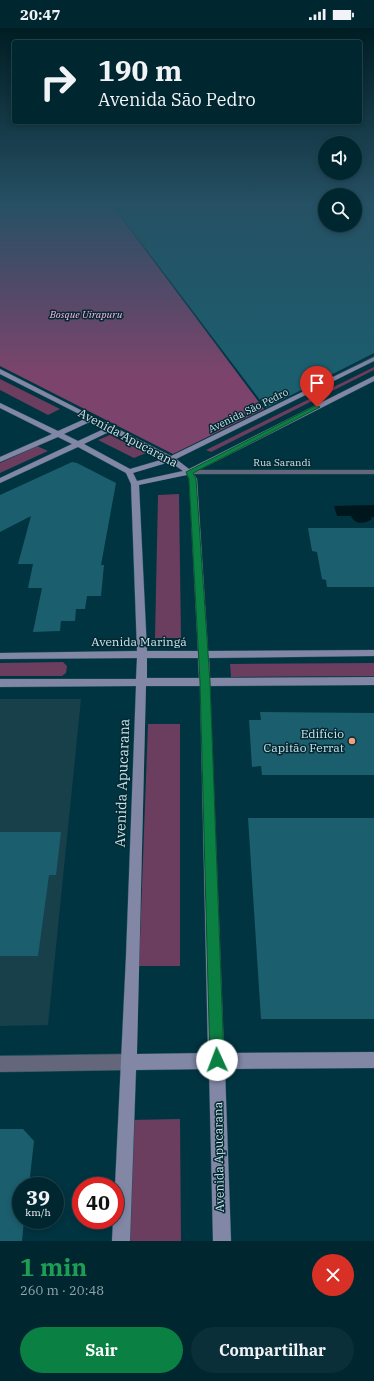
<!DOCTYPE html>
<html lang="pt">
<meta charset="utf-8">
<style>
body{margin:0;font-family:"IBM Plex Serif",serif;background:#0a2f38;color:#f1f3f6;height:100vh;display:flex;flex-direction:column;font-size:15px;white-space:nowrap}
*{box-sizing:border-box;margin:0}
p{font-size:13px;color:#95a5ab}
.icon{flex:none;width:22px;height:22px;fill:none;stroke:currentColor;stroke-width:2;stroke-linecap:round;stroke-linejoin:round}
.map{position:relative;height:1213px;overflow:hidden}
.details{display:flex;flex-direction:column;background:#002730;flex:1}
.details>*{flex:none}
.top-card{position:absolute;left:12px;top:12px;width:350px;height:84px;border-radius:4px;box-shadow:0 2px 6px #0003,0 0 0 1px #22444c;background:#002730;color:#f1f3f6;overflow:hidden}
.fabs{position:absolute;left:318px;top:108px;display:grid;gap:8px}
.fabs a{display:grid;place-items:center;width:44px;height:44px;border-radius:50%;background:#002730;box-shadow:0 2px 6px #0003,0 0 0 1px #22444c;font-size:20px}
.speed{position:absolute;left:12px;top:1149px;display:flex;gap:8px;font-size:20px;font-weight:700;text-align:center}
.speed>*{display:grid;place-content:center;width:52px;height:52px;border-radius:50%;background:#002730;box-shadow:0 2px 6px #0003,0 0 0 1px #22444c;line-height:1}
.speed small{font-size:10px;font-weight:400}
.speed .limit{border:6px solid #d22;background:#fff;color:#111}
.pin{position:absolute;display:grid;place-items:center;width:34px;height:34px;color:#fff;margin:-41px -17px;border-radius:50% 50% 50% 0;rotate:-45deg;box-shadow:0 0 4px #0007}
.pin .icon{rotate:45deg}
.me{position:absolute;width:44px;margin:-22px;rotate:358deg;stroke-linejoin:round;filter:drop-shadow(0 0 3px #0008)}
.turn{display:flex;align-items:center;gap:14px;height:84px;padding:0 20px;font-size:18px}
.turn .icon{width:52px;height:52px;stroke-width:2.5}
.turn b{display:block;font-size:28px;line-height:34px}
.round{display:grid;place-items:center;flex:none;width:42px;height:42px;border-radius:21px;background:#0a2f38}
.headline{display:flex;align-items:center;justify-content:space-between;height:68px;padding:0 20px}
h1{font-size:24px;font-weight:700;line-height:30px;color:#1e9e55}
.cta{display:flex;gap:8px;margin-top:auto;padding:8px 20px}
.cta a{flex:1;height:46px;border-radius:24px;background:#0b8043;color:#fff;font-size:16px;font-weight:700;line-height:46px;text-align:center}
.cta a+a{background:#0a2f38;color:#f1f3f6}
.status{display:flex;justify-content:space-between;align-items:center;height:28px;padding:0 20px;background:#002730;direction:ltr}
.status svg{height:11px;fill:currentColor}
.map>svg:first-child{display:block}
.built{fill:#18404b}
.green{fill:#6b3d5e}
.forest{fill:#7c446c}
.water{fill:#00161d}
.building{fill:#1b5e6e}
.lines{fill:none;stroke-linecap:round;stroke-linejoin:round}
.street-casing{stroke:#20505c;stroke-width:1}
.secondary-casing{stroke:#20505c;stroke-width:1}
.street{fill:#64677b;fill-rule:evenodd}
.secondary{fill:#8287a6;fill-rule:evenodd}
.route{fill:#0b8043;stroke:#07532c}
.poi-dot{fill:#f39f84;stroke:#062831;stroke-width:1.5}
.labels{text-anchor:middle;stroke-width:3;stroke-linejoin:round;paint-order:stroke}
.far-park-label{font-size:10px;font-style:italic;fill:#feb9e9;stroke:#062831}
.far-street-label{font-size:10px;fill:#c6e5ee;stroke:#062831}
.street-label{font-size:12px;fill:#c6e5ee;stroke:#062831}
.poi-label{font-size:12px;fill:#c6e5ee;stroke:#062831;text-anchor:end}
.near-street-label{font-size:14px;fill:#c6e5ee;stroke:#062831}
</style>
<div class="status"><b>20:47</b><svg viewBox="0 0 49 12"><path d="M0 12V9h3v3zM5 12V6h3v6zM10 12V3h3v9zM15 12V0h3v12zM26 1h20v11H26zM47 4h2v5h-2z"/></svg></div>
<div class="map">
<svg width="374" height="1213" viewBox="0 0 374 1213">
<rect width="100%" height="100%" fill="#003440"/>
<path class="built" d="M0,671H81L48,997L0,998Z"/>
<path class="green" d="M374,339V342L211,424L206,422Z
M0,351L60,381L48,387L0,362Z
M110,407L146,425L134,430L98,412Z
M37,418L48,423L0,445V435Z
M179,466L181,610H155L158,467Z
M63,634L67,638L66,645L62,648H0V635Z
M374,635V648L231,649L230,636Z
M148,696H180V938H139Z
M180,1091L181,1213H124L128,1092Z"/>
<path class="forest" d="M0,176H111L264,381L173,426L0,338Z"/>
<path class="water" d="M374,477V489H371L372,491C365,496 355,497 351,488H337L334,478Z"/>
<path class="building" d="M112,176H325V197H355V176H374V325L266,380Z
M72,434L77,435L116,455L101,537H104L101,568H87L85,581H76L75,593H61L60,603L33,604L42,560H28L33,536H18L31,488L0,504V467Z
M308,500H374V559H327L326,552L322,551L317,524L312,523Z
M260,684L374,685V747H262L261,738L252,739L249,692H261Z
M248,790H374V991H261Z
M0,804H61L56,847H49L38,928H0Z
M0,1101H23L34,1113L29,1158H21V1192H24L22,1213H0Z"/>
<g class="lines">
<g class="street-casing">
<path id="street" d="M186,442H374V446H189L185,444Z
M128,1026L134,1028L136,1034L134,1040L128,1042L0,1044V1028Z"/>
</g>
<g class="secondary-casing">
<path id="secondary" d="M374,329V333L176,431L189,441L374,348V353L193,445L197,451L208,623L374,622V628L209,630L210,650L374,649V657L210,658L224,1025L374,1024V1040L225,1041L231,1213H213L209,1041L136,1042L130,1213H112L113,1192H115V1158L126,928L136,658L0,659V651H136L137,630L0,631V625L137,623L131,456L126,445L78,419L0,455V450L72,416L58,409L0,434V429L52,406L0,380V375L58,403L87,390L0,346V341L171,428ZM92,393L106,400L78,413L64,406ZM111,403L164,431L130,441L84,416ZM170,434L183,443L137,453L133,445ZM187,447L189,451L198,623H147L139,457ZM147,630H198L199,650H147ZM146,658H200L208,1025L137,1026Z"/>
</g>
<use href="#street" class="street"/>
<use href="#secondary" class="secondary"/>
</g>
<linearGradient id="sky" x2="0" y2="1"><stop stop-color="#001d23"/><stop offset="0.51" stop-color="#265064"/><stop offset="1" stop-color="#265064" stop-opacity="0"/></linearGradient>
<rect width="374" height="346" fill="url(#sky)"/>
<path class="route" d="M315,378L320,379L193,445L196,451L210,654L224,1032L222,1037L217,1039L212,1037L210,1032L200,654L189,451L186,444Z"/>
<circle class="poi-dot" cx="352" cy="713" r="4"/>
<g class="labels">
<g class="far-park-label">
<text x="86" y="290">Bosque Uirapuru</text>
</g>
<g class="far-street-label">
<text transform="translate(248 382) rotate(-26)" y="4">Avenida São Pedro</text>
<text x="282" y="438">Rua Sarandi</text>
</g>
<g class="street-label">
<text transform="translate(128 410) rotate(28)" y="4">Avenida Apucarana</text>
<text x="139" y="618">Avenida Maringá</text>
<text transform="translate(219 1129) rotate(-91)" y="4">Avenida Apucarana</text>
</g>
<g class="poi-label">
<text x="344" y="710">Edifício<tspan x="344" dy="14">Capitão Ferrat</tspan></text>
</g>
<g class="near-street-label">
<text transform="translate(122 755) rotate(-88)" y="5">Avenida Apucarana</text>
</g>
</g>
</svg>
<div class="fabs">
<a><svg class="icon" aria-label="sound" viewBox="0 0 24 24"><path d="M4 9h4l5-4v14l-5-4H4zM17 9q2 3 0 6"/></svg></a>
<a><svg class="icon" aria-label="search" viewBox="0 0 24 24"><circle cx="10" cy="10" r="6"/><path d="M15 15l6 6"/></svg></a>
</div>
<div class="speed"><div>39<small>km/h</small></div><div class="limit">40</div></div>
<div class="pin" style="left:317px;top:379px;background:#d93025"><svg class="icon" aria-label="arrive" viewBox="0 0 24 24"><path d="M6 21V4h12l-3 4 3 4H6"/></svg></div>
<svg class="me" style="left:217px;top:1032px" viewBox="-20 -20 40 40"><circle r="19" fill="#fff"/><path d="M0-13L10 11 0 6-10 11z" fill="#0b8043"/></svg>
<div class="top-card">
<div class="turn"><svg class="icon" aria-label="right" viewBox="0 0 24 24"><path d="M7 20v-9h11M14 6l5 5-5 5"/></svg><div><b>190 m</b>Avenida São Pedro</div></div>
</div>
</div>
<section class="details">
<div class="headline"><div><h1>1 min</h1><p>260 m · 20:48</p></div><a class="round" style="background:#d93025;color:#fff"><svg class="icon" aria-label="close" viewBox="0 0 24 24"><path d="M6 6l12 12M18 6L6 18"/></svg></a></div>
<div class="cta"><a>Sair</a><a>Compartilhar</a></div>
</section>
